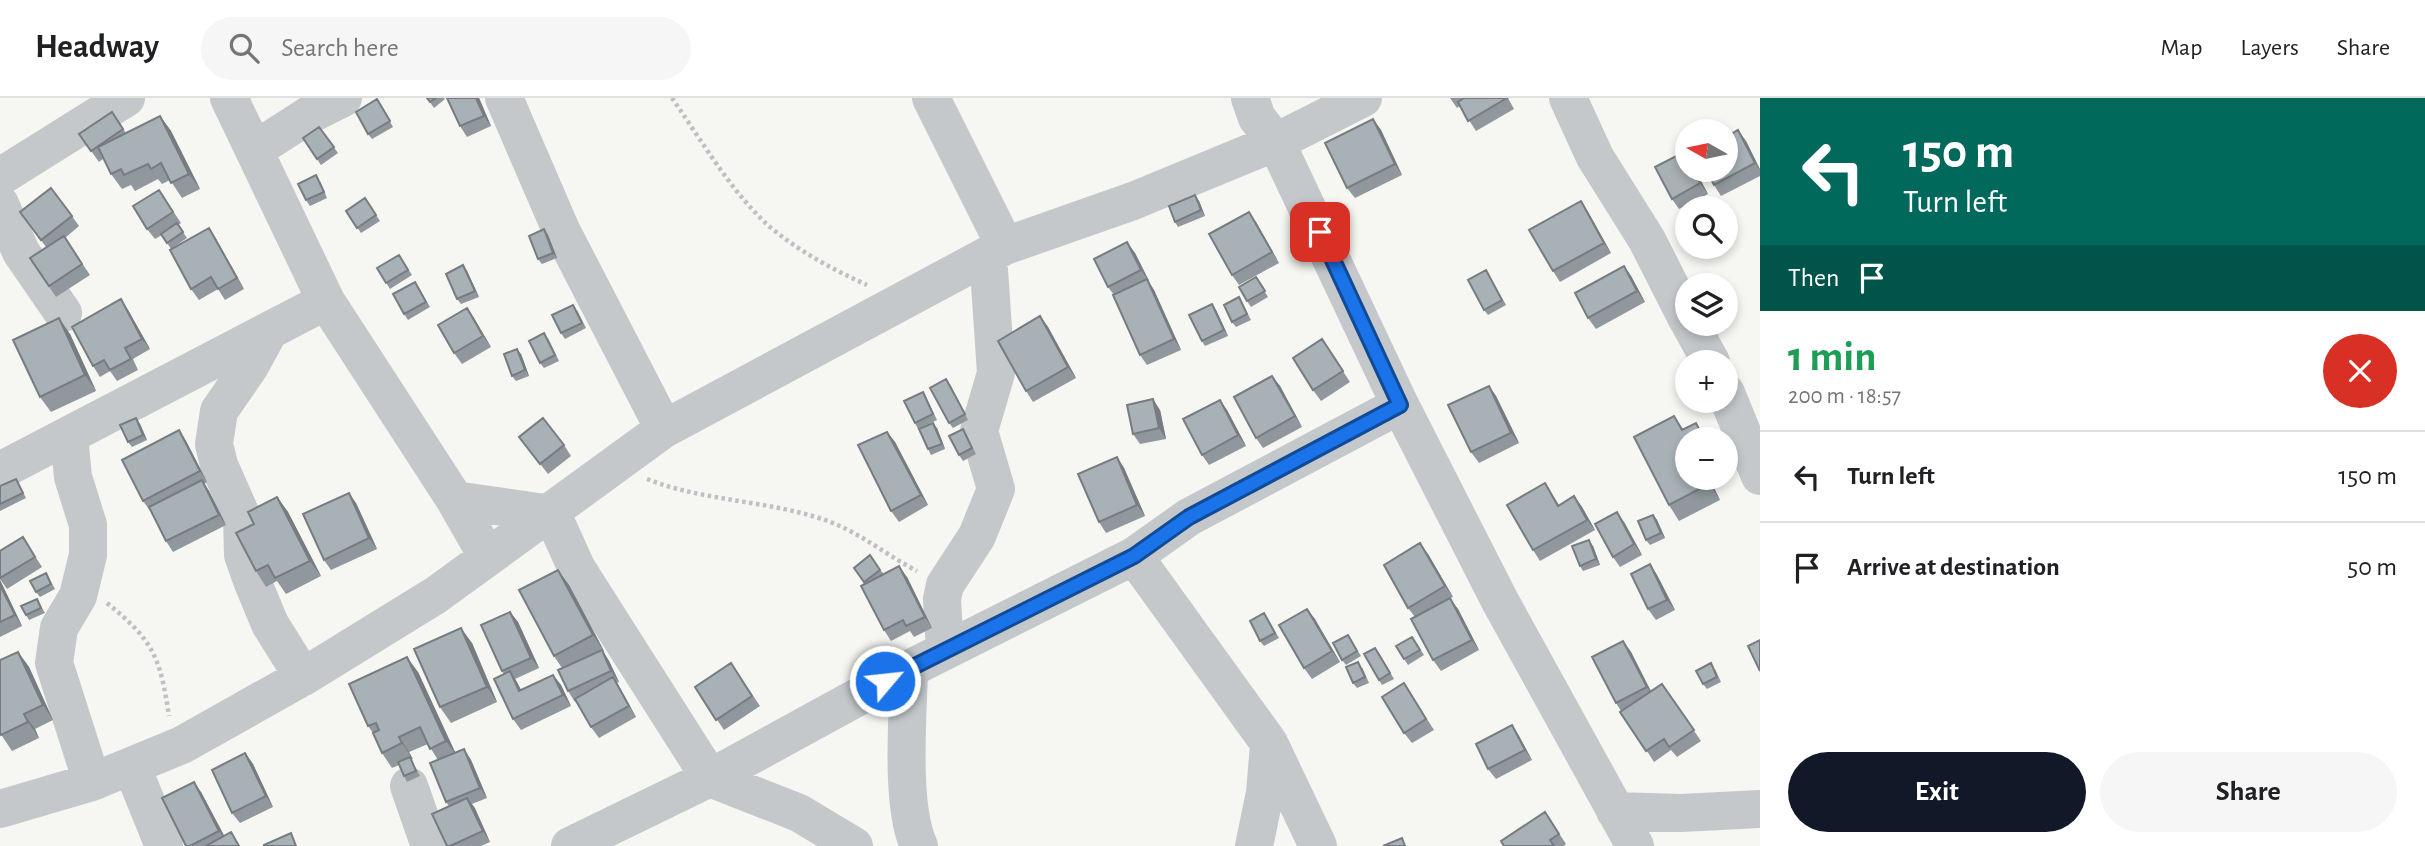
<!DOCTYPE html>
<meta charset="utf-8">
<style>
body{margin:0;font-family:"Alegreya Sans",sans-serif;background:#f6f6f6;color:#202124;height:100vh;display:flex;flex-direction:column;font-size:26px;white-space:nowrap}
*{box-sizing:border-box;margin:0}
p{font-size:23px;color:#757577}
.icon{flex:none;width:38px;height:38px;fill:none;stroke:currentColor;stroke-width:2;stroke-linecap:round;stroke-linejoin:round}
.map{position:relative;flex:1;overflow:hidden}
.sheet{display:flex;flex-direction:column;background:#fff;width:665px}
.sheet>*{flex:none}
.banner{background:#00695c;color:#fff;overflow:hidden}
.needle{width:46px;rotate:279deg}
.buttons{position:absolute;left:1675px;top:21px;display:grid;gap:14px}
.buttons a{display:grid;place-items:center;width:63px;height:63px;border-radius:50%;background:#fff;box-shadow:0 4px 10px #0003;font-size:35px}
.pin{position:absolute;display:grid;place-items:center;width:60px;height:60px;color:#fff;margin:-30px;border-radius:14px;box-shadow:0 4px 10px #0006}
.me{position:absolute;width:77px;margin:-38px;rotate:62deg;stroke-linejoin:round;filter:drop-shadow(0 0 5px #0008)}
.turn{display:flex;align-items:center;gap:24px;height:147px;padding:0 28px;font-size:32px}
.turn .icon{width:91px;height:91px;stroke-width:2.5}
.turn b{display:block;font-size:49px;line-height:60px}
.then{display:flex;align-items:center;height:66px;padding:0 28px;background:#0003;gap:14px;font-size:26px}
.round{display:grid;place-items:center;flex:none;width:74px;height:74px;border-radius:37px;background:#f6f6f6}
.head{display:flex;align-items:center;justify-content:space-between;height:119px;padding:0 28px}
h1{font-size:42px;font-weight:600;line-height:52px;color:#1e9e55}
.cta{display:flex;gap:14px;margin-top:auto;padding:14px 28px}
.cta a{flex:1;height:80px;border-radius:42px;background:#111827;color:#fff;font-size:28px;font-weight:600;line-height:80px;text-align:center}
.cta a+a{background:#f6f6f6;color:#202124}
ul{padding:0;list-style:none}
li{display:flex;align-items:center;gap:21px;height:91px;padding:0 28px;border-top:2px solid #e0e0e0}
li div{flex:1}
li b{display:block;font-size:26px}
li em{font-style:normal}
header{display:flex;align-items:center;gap:42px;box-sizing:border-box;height:98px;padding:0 35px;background:#fff;border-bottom:2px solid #e0e0e0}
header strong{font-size:33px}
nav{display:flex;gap:38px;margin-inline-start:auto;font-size:24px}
.search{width:490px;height:63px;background:#f6f6f6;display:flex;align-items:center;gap:18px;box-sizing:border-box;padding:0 24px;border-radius:38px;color:#757577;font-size:26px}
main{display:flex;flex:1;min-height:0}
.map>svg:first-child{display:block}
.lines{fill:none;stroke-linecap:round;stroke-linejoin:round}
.path{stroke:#bec0c2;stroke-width:4.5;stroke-dasharray:3.5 3.5;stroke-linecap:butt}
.minor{stroke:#c4c8cb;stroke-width:38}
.wall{fill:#90989d}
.shaded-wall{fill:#767c7f}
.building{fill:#a8b1b6;stroke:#767c7f;stroke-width:2}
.route-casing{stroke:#114b97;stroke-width:18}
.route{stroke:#1a73e8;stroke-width:12}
</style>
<header>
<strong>Headway</strong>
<div class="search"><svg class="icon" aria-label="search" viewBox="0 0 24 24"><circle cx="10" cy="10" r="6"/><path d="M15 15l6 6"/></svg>Search here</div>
<nav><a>Map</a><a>Layers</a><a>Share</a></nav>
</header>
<main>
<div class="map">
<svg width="1760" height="748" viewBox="0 0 1760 748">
<rect width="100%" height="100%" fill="#f6f6f3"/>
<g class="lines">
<path class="path" d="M672,0C702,43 731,94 770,129C800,154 832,171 867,187
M647,381C703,403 762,402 819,420C856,431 884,456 917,473
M107,505C154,543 160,559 169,618"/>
<path class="minor" d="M229,0L326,203L455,402L487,458
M504,0L561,132L664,331
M931,0L1005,148
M1250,0L1257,20L1276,44L1400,307L1500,503L1635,748
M1568,0L1595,59L1647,142L1687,221
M256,51L309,17L343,0
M0,79L126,0
M0,106L21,154L63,215
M1690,226L1711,264
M268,235L250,268L219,313L214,346L219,367L242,419L243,457L253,485L270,526L303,579
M1726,295L1760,378
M69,338L73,379L88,427V457L78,498L59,530L54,565L92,684
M0,373L326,203
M455,402L552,416L577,471L710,680L799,715L854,748
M1134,458L1269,645L1318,748
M945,552L942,501L945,487L977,438L996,391L979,333L996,275L988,157
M909,571C908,617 900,707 919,748
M132,669L164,748
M409,688L430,748
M0,711L92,684L182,647L303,579L436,497L664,331L1005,148L1133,103L1276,44L1363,0
M1615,713L1681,715L1760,711
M570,748L710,680L909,571L1134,458L1189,419L1400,307
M1254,748L1265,695L1269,647"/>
</g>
<path class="wall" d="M427,0H444L445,1L434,10Z
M447,0H479L491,28L467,39L460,28Z
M1450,0H1508L1514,11L1476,33L1460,8L1457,10Z
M381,7L393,29L372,41L368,36Z
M112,14L126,35L160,18L171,33L200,91L182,100L170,82L162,86L158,81L135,93L131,87L122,91L111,76L104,60L99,64L79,36Z
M1373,21L1381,32L1402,77L1355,100L1347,90Z
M319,29L338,55L321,67L317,61Z
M1746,43L1760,71V78L1721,98L1714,87Z
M1684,54L1687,58V72H1695L1708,96L1679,111L1672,101Z
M320,83L327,100L310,108L306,102Z
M159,92L181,125L178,127L187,140L171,151L162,137L155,141L147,131Z
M1195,97L1199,103L1205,118L1178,129L1175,124Z
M365,100L380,123L361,135L346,113Z
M1581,103L1588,114L1611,155L1560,184L1553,173Z
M20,114L72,118L79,128L65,140L90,177L56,199L30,160L46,149Z
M1256,124L1279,165L1239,187L1232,177Z
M209,130L216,141L244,191L225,202L218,191L199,202L191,191Z
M544,131L548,137L557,160L542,166L538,161Z
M1135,155L1149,183H1148L1154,192L1181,252L1147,267L1140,257L1114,197L1108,189Z
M399,157L412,177L390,191L377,170Z
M1624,168L1631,178L1645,204L1596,231L1588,220Z
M1486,172L1506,207L1488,217L1484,212Z
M467,173L479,199L461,206L457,201Z
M1256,179L1268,199L1251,209L1247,203Z
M419,190L430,209L408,222L404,216Z
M1239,199L1251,222L1236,229L1232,224Z
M467,210L491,249L462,266L454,255Z
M128,212L150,251L133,261L138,272L117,283L110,273L100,279L93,268Z
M577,212L586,230L565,241L561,235Z
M1216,212L1228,238L1205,248L1202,243Z
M1040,218L1048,229L1076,280L1033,304L1026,293Z
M70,236L96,293L51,314L40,299Z
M548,240L559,263L544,270L540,265Z
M1322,241L1350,284L1321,303L1313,292Z
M521,256L529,278L516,283L512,278Z
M1272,278L1280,288L1302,329L1263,350L1256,340Z
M950,286L968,322L953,330L949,325Z
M1489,288L1496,298L1519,345L1479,365L1471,354Z
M926,299L937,322L918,331L915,325Z
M1160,312L1166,341L1140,346L1133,336Z
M1227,312L1246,348L1209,367L1202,357Z
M1674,318L1683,331L1696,325L1707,341H1687V380H1709L1720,402L1679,423L1669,407Z
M136,320L140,326L147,342L132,349L128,344Z
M937,330L945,351L931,357L928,351Z
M963,331L976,356L963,363L959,357Z
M179,332L186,343L207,384L204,386L209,393L226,427L173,454L166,443L151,414L143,403Z
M887,334L895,344L928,407L899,424L891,413Z
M564,347L571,358L548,376L527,349Z
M1117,359L1124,370L1145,418L1106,435L1099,424Z
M16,381L26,400L0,413V388Z
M1545,385L1559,407L1574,398L1582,409L1595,432L1540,463L1533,452Z
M277,399L288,414L321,478L286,496L277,483L266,489L256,473L254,426Z
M356,405L377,451L331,472L324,462Z
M1653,417L1657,422L1665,440L1650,447L1646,442Z
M1624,424L1642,457L1620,469L1613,459Z
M1593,448L1600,467L1583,473L1580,468Z
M30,450L42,469L7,491L0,481V453Z
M1428,456L1453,499L1448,501L1458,511L1479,552L1441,573L1433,562L1415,519L1408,510Z
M1650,466L1657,477L1675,512L1656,522L1648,511Z
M854,470L880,472L884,476L907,479L932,530L914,539L910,533L891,543L884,532L865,486Z
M46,475L55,491L40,499L36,494Z
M0,482L22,528L0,539Z
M569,487L604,553H603L609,563L619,584L617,585L636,619L599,640L591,629L576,603L575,604L568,593L562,570L554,558Z
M37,501L45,515L29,522L26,517Z
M1307,511L1340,564L1312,581L1304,570Z
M510,514L518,524L539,570L515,581L521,592L553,577L561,587L571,608L521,632L513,621L504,576L502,573Z
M1264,515L1279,540L1264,548L1260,543Z
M1348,537L1361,558L1346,567L1342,562Z
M1412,539L1424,557L1408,567L1396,548Z
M1623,543L1631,554L1651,593L1662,586L1701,643L1677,659L1671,652L1654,664L1616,605Z
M472,545L497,604L451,625L440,609Z
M18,554L29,569L53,622L35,631L39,640L12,653L0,635V561L1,562Z
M1379,555L1394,581L1382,587L1379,582Z
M731,565L760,608L724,632L695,589Z
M1362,569L1369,585L1357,590L1353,585Z
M1715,571L1721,584L1707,591L1703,586Z
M418,574L455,655L464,651L471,662L487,700L472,706L490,744L481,748H447L449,708L446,704L438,662L428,646L409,654L413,661H411L420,678L407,684L404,678L399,667L392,670L382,655L373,635L368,628Z
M1404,585L1434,632L1412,645L1404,635Z
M1512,627L1519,638L1532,662L1496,681L1488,671Z
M245,655L253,666L273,709L240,725L232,715Z
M201,694L224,738L240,748H186Z
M1545,714L1566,746L1564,748H1504Z"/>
<path class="shaded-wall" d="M476,0H479L491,28L484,18Z
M160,18L171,33L200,91L189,76Z
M1373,21L1381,32L1402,77L1395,66Z
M1738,32L1746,43L1760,72L1755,65Z
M1693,72H1695L1708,96L1700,85Z
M1195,97L1199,103L1205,118L1201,112Z
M1581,103L1588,114L1611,155L1604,145Z
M1249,114L1256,124L1279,165L1272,154Z
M209,130L216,141L244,191L237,180Z
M544,131L548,137L557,160L553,155Z
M1127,144L1135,155L1149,183L1141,172Z
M463,167L467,173L479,199L475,193Z
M1624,168L1631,178L1645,204L1637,193Z
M1147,181L1154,192L1181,252L1174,241Z
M121,201L128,212L150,251L142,241Z
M1212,206L1216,212L1228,238L1224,232Z
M467,210L474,220L491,249L483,238Z
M1040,218L1048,229L1076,280L1068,269Z
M59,220L70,236L96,293L85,277Z
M517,251L521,256L529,278L525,272Z
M1272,278L1280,288L1302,329L1295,318Z
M1489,288L1496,298L1519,345L1511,335Z
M1153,301L1160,312L1166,341L1159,330Z
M1220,302L1227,312L1246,348L1238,337Z
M136,320L140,326L147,342L143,337Z
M933,325L937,330L945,351L942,346Z
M1696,325L1707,340V341H1704Z
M179,332L186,343L207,384L200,373Z
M887,334L895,344L928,407L921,397Z
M1117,359L1124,370L1145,418L1137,407Z
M1706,380H1709L1720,402L1709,386Z
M202,382L209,393L226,427L219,417Z
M349,395L356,405L377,451L369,440Z
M1574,398L1582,409L1595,432L1587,422Z
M277,399L288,414L321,478L310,463Z
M1617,414L1624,424L1642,457L1634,446Z
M1653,417L1657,422L1665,440L1661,435Z
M1589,442L1593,448L1600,467L1596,461Z
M1420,445L1428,456L1453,499L1445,488Z
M1650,466L1657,477L1675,512L1667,502Z
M899,468L907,479L932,530L925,519Z
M558,472L569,487L604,553L593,537Z
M0,482L22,528L15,517L0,487Z
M1450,500L1458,511L1479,552L1472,542Z
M1307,511L1315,521L1340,564L1332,553Z
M510,514L518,524L539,570L531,560Z
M461,530L472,545L497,604L487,589Z
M1623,543L1631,554L1654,600L1647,589Z
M602,552L609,563L619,584L611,573Z
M18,554L29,569L53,622L43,607Z
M407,559L418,574L457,658L446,643Z
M510,573L517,584L527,604L519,593Z
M553,577L561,587L571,608L563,597Z
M613,579L620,590L636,619L629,608Z
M24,616L35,631L39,640L28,624Z
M1512,627L1519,638L1532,662L1525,652Z
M399,639L409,654L413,661L402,645Z
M464,651L471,662L487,700L480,690Z
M245,655L253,666L273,709L266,698Z
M194,684L201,694L227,743L219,733Z
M467,700L475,710L490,744L483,733Z"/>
<path class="building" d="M427,0H436L430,4Z
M447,0H476L484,18L460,28Z
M1464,0H1507L1468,23L1458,4Z
M377,1L390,23L368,36L356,14Z
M112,14L123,31L91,53L79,36Z
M160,18L189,76L171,85L161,65L151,71L148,66L124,77L121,71L111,76L98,49Z
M1373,21L1395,66L1347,90L1325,45Z
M319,29L334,49L317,61L303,40Z
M1738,32L1755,65L1714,87L1706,72H1726V39Z
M1684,54L1687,60V72H1693L1700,85L1672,101L1655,69Z
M316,77L324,94L306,102L298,86Z
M51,90L72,118L41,142L20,114Z
M159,92L173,114L147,131L133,108Z
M1195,97L1201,112L1175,124L1169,108Z
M365,100L376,117L357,130L346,113Z
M1581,103L1604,145L1553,173L1529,132Z
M1249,114L1272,154L1232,177L1209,136Z
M177,125L183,134L167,145L161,136Z
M209,130L237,180L218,191L211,179L191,191L170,152Z
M544,131L553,155L538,161L529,138Z
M64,138L82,166L49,188L30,160Z
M1127,144L1141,172L1108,189L1094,161Z
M399,157L408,172L386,185L377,170Z
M463,167L475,193L457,201L446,176Z
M1624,168L1637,193L1588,220L1575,195Z
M1486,172L1502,202L1484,212L1468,182Z
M1256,179L1265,193L1247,203L1239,189Z
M1147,181L1174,241L1140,257L1113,197Z
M415,184L426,204L404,216L393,196Z
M1239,199L1247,216L1232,224L1224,207Z
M121,201L142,241L125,250L131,261L110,272L104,262L93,268L72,229Z
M1212,206L1224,232L1202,243L1189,217Z
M573,207L582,225L561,235L552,217Z
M467,210L483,238L454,255L438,227Z
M1040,218L1068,269L1026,293L998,243Z
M59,220L85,277L40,299L13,242Z
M544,235L555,257L540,265L529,243Z
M1322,241L1343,273L1313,292L1293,260Z
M517,251L525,272L512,278L504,256Z
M1272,278L1295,318L1256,340L1234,299Z
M946,281L965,316L949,325L930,290Z
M1489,288L1511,335L1471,354L1448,307Z
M923,294L933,316L915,325L904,303Z
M1153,301L1159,330L1133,336L1127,307Z
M1220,302L1238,337L1202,357L1183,321Z
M1674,318L1682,332L1696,325L1704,341H1687V380H1706L1709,386L1669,407L1634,339Z
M136,320L143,337L128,344L120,327Z
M543,320L564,347L540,366L519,339Z
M933,325L942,346L928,351L919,331Z
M963,331L972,350L959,357L949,338Z
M179,332L200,373L143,403L122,362Z
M887,334L921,397L891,413L858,347Z
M1117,359L1137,407L1099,424L1078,376Z
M16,381L23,395L0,406V388Z
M202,382L219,417L166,443L149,409Z
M1545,385L1558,408L1574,398L1587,422L1533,452L1507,407Z
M349,395L369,440L324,462L303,416Z
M277,399L310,463L275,480L268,467L256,473L236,435L254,426L248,414Z
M1617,414L1634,446L1613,459L1595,426Z
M1653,417L1661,435L1646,442L1638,423Z
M23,439L35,459L0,480V453Z
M1589,442L1596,461L1580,468L1572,448Z
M1420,445L1445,488L1408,510L1384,467Z
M870,457L880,472L864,484L854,470Z
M1650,466L1667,502L1648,511L1631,476Z
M899,468L925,519L906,528L903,522L884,532L861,488Z
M558,472L593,537L554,558L519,492Z
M46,475L51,486L36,494L30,483Z
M0,487L15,517L0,524Z
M1450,500L1472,542L1433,562L1411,521Z
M37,501L41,510L26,517L21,508Z
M1307,511L1332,553L1304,570L1279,527Z
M510,514L531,560L502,573L481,527Z
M1264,515L1275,535L1260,543L1250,523Z
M461,530L487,589L440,609L414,551Z
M1348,537L1357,553L1342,562L1333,545Z
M1412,539L1420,552L1404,561L1396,548Z
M1760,542V573L1748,548Z
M1623,543L1647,589L1616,605L1592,559Z
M1375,550L1390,575L1379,582L1364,556Z
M602,552L611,573L568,593L558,572Z
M18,554L43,607L24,616L28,624L1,637L0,635V562Z
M407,559L446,643L430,651L420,629L399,639L402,645L382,655L373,635L379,632L376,625L368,628L349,586Z
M1358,564L1365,579L1353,585L1346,569Z
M731,565L752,598L716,622L695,589Z
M1711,565L1717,579L1703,586L1696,573Z
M510,573L519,593L553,577L563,597L513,621L494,581Z
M613,579L629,608L591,629L575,601Z
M1404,585L1426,621L1404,635L1382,599Z
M1662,586L1694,632L1669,649L1664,641L1646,653L1620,614Z
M1512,627L1525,652L1488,671L1476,646Z
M464,651L480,690L446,704L430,665Z
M245,655L266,698L232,715L212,672Z
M410,659L416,673L404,678L398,664Z
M194,684L219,733L190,748H186L162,700Z
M467,700L483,733L450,748H447L432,716Z
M1545,714L1559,736L1550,742L1554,748H1504L1501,743Z
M231,734L239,748H206Z
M291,735L296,748H264V747Z
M1402,740L1405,748H1383Z"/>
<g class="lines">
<g class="route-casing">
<path id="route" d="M885,583L1134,458L1189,419L1400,307L1320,134"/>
</g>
<use href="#route" class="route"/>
</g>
</svg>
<div class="buttons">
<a><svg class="needle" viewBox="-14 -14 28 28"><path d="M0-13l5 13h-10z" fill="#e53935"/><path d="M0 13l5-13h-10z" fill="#757577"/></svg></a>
<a><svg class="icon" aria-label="search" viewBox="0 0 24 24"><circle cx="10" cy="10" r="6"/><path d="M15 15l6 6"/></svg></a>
<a><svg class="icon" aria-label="layers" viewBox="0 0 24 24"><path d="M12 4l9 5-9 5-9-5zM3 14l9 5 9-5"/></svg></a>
<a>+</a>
<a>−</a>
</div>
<div class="pin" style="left:1320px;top:134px;background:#d93025"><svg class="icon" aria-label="arrive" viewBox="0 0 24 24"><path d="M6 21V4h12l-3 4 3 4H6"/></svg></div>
<svg class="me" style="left:885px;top:583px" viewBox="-20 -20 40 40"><circle r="17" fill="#1a73e8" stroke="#fff" stroke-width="3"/><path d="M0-11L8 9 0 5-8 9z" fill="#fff"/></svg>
</div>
<section class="sheet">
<div class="banner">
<div class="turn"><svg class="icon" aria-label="left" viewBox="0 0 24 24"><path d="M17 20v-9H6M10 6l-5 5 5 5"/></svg><div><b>150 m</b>Turn left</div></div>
<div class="then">Then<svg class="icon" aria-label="arrive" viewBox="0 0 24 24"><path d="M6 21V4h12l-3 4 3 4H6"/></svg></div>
</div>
<div class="head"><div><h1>1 min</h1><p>200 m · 18:57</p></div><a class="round" style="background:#d93025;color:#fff"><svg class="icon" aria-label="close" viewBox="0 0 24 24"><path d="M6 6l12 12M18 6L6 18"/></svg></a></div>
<ul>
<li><svg class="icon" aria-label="left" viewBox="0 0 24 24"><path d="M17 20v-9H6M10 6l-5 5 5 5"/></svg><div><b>Turn left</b></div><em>150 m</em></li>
<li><svg class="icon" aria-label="arrive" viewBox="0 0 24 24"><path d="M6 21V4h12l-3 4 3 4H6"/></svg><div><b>Arrive at destination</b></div><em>50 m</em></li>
</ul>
<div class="cta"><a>Exit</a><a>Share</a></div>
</section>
</main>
